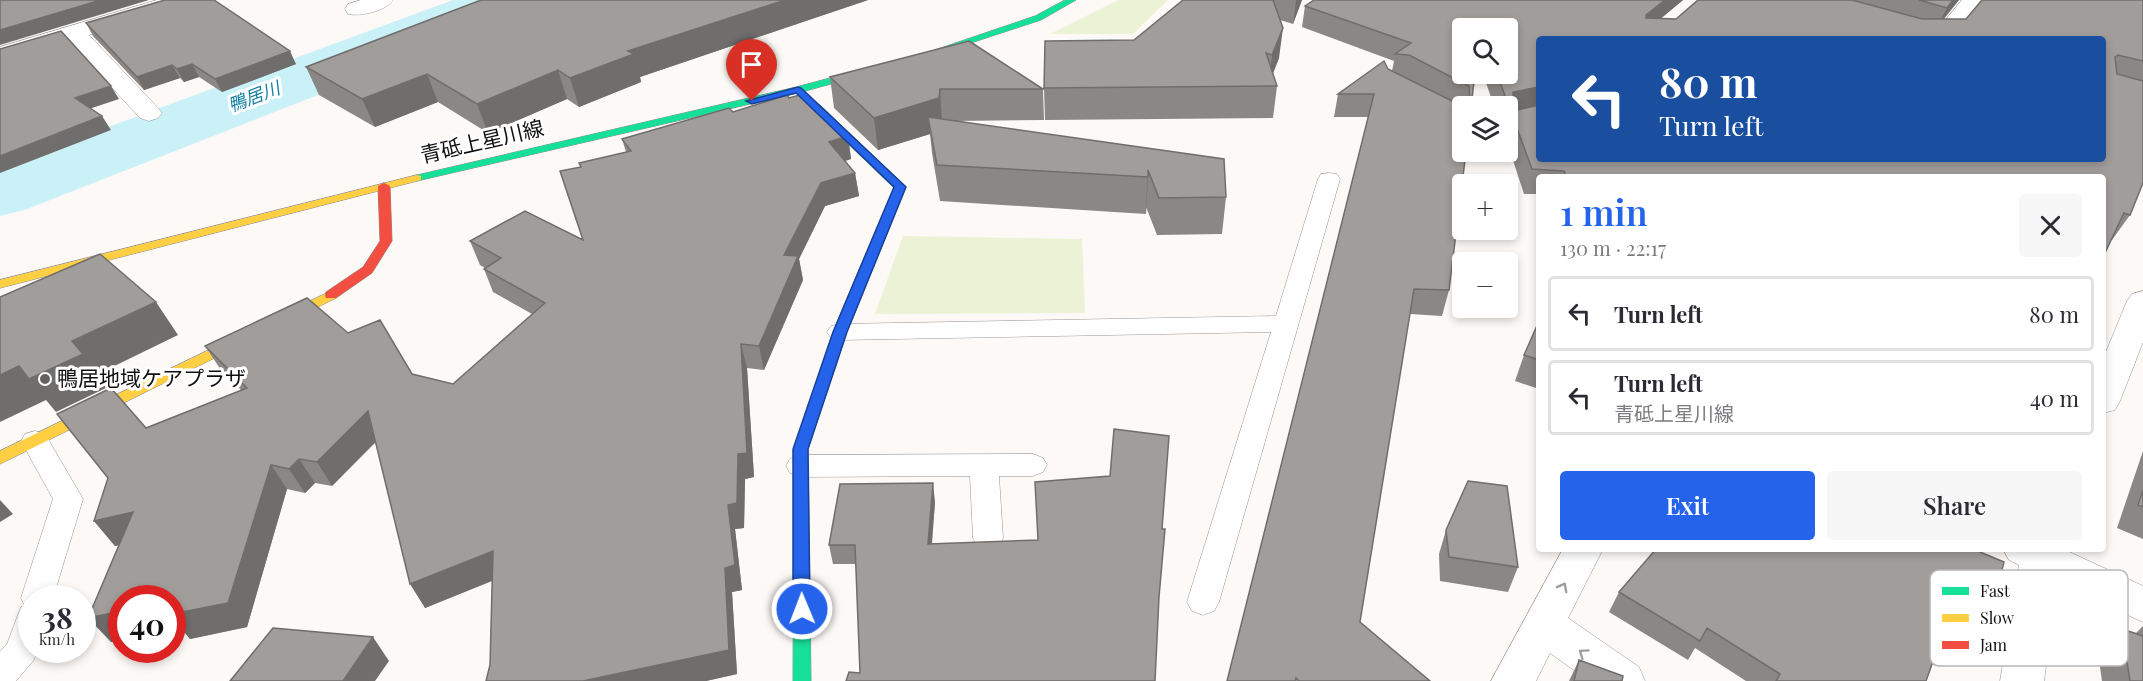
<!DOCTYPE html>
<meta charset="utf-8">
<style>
body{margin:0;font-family:"Playfair Display","Noto Sans JP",serif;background:#f7f7f7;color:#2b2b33;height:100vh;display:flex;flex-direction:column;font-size:22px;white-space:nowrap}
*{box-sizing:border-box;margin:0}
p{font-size:20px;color:#7c7c81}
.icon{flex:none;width:33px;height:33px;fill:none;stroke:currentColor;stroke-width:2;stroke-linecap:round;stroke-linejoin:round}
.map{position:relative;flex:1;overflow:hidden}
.details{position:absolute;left:1536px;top:174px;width:570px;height:378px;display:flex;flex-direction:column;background:#fff;border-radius:6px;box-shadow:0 3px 9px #0003}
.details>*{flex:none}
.hud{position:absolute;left:1536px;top:36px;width:570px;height:126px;border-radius:6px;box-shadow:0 3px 9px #0003;background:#1a4fa0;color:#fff;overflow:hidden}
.fabs{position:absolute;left:1452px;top:18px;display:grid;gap:12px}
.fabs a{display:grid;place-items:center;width:66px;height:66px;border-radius:6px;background:#fff;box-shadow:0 3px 9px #0003;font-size:30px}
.speed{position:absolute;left:18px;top:585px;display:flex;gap:12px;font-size:30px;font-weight:700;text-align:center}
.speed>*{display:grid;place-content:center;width:78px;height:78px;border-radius:50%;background:#fff;box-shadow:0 3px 9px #0003;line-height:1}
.speed small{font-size:15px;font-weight:400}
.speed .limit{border:9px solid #d22;background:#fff;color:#111}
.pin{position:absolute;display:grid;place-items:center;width:51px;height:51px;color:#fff;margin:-62px -26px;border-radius:50% 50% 50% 0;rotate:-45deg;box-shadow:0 0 6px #0007}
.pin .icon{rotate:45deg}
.me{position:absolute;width:66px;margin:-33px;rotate:359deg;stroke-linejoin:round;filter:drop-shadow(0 0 4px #0008)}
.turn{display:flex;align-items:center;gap:21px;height:126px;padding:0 24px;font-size:27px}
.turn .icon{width:78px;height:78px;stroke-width:2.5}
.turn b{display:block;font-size:42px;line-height:51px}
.round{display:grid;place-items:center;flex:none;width:63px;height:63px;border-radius:6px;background:#f7f7f7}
.head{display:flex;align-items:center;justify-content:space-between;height:102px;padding:0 24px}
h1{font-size:36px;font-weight:600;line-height:45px;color:#2563eb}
.button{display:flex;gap:12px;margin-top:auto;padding:12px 24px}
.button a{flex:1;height:69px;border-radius:6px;background:#2563eb;color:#fff;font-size:24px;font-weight:600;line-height:69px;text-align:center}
.button a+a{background:#f7f7f7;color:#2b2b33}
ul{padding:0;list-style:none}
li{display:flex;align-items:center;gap:18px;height:75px;margin:0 12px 9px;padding:0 12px;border:3px solid #e1e1e2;border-radius:6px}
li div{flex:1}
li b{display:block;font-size:22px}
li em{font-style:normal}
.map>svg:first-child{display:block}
.green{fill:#ecf2d5}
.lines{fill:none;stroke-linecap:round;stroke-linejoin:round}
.river{fill:#caf1f8;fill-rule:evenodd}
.lane-casing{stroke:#969594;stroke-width:1}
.street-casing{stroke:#969594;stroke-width:1}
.fast-casing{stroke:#8d8c8a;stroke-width:1}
.slow-casing{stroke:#8d8c8a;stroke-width:1}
.jam-casing{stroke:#8d8c8a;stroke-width:1}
.lane{fill:#fffefe;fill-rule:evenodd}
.street{fill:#fffefe;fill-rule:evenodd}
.fast{fill:#16e098;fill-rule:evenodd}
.slow{fill:#ffcf43;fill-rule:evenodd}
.jam{fill:#f24e42;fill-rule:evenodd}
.wall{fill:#8a8785;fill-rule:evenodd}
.shaded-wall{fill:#706e6c}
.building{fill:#a09d9b;stroke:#706e6c;stroke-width:1.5;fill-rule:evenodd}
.oneway{stroke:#9f9f9f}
.route{fill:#2563eb;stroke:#184099;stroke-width:1.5}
.poi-dot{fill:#636260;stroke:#fff;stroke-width:2}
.labels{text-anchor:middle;stroke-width:6;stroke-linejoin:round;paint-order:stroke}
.far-water-label{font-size:18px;font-style:italic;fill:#117fa2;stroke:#fff}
.street-label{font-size:21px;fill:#101010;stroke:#fff}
.poi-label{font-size:21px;fill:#101010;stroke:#fff;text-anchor:start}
.key{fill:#fff;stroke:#b7b7b7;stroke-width:1.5}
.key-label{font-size:16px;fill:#101010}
</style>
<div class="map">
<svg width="2143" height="681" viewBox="0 0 2143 681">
<rect width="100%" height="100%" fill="#fcf9f6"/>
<path class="green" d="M1118,0H1168L1133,34H1050Z
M903,236L1082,239L1085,313L875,314Z"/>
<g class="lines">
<path class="river" d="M453,0H537L529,12L27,209L0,216V167Z"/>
<g class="lane-casing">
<path id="lane" d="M1329,173L1337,174L1340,179L1219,602L1214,611L1203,615L1192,611L1187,602L1271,332L840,340L831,338L827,332L831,326L840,324L1276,316L1318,179L1321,174Z
M35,431L45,434L83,499L53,598H32V650L38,651L33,661L16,681H0V651L7,644L21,607L25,606L21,598L53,499L21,441L25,434Z
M1033,454L1043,458L1047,465L1043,472L1033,476H999L1003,538L999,546L988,550L977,546L973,538L970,476L800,477L790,473L786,466L790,459L800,455Z"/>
</g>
<g class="street-casing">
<path id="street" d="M157,0H191L188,5L89,35L158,108L162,113L158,118L149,121L140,118L69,41L0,62V47Z
M361,0H393C386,11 360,17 348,14L345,9L348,4Z
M1962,0H1985L1954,39H1930Z
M2143,291V342L2120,401L2115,410L2103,413V359L2127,301L2132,294Z
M1563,549H1603L1568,618L1639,667L1645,681H1589L1550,653L1536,681H1491Z
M2003,549H2063L2143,586V622L2057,583L2044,681H2000L2019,565L2009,560Z"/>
</g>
<g class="fast-casing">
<path id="fast" d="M1065,0H1076L1041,20L931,56L923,54L1035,16Z
M872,67L875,68V72L798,93L417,181L411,178L417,175L796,87Z
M816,104L820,105L906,187L847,332L808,449L811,681H793L794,449L833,332L894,188L812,109L811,107Z"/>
</g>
<g class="slow-casing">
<path id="slow" d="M417,175L421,176V180L0,288V280Z
M331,291L336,292L337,295L336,298L0,464V451Z"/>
</g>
<g class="jam-casing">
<path id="jam" d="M384,183L390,186L392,241L372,273L336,298H326L325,295L326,292L363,267L380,241L378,186Z"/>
</g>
<use href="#lane" class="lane"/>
<use href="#street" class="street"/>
<use href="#fast" class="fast"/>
<use href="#slow" class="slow"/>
<use href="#jam" class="jam"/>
</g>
<path class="wall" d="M481,0H868L640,77L641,82L579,107L567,99L488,133L438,102L375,127L319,95L306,67Z
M1183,0H1302L1293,24L1280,20L1279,58L1273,73L1277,86L1273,118L1045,120L1044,88L1134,40Z
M1683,0L1661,18L1676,19L1698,0H1959L1944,19H1966L2143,0V183L2130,215L2112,240L2103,177H1539V194H1524L1508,145V106H1494L1483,74H1508V28H1462L1475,74L1471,106H1462L1449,290L1442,316L1410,314L1360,622L1430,681H1227L1368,117H1334L1338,94L1388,69L1392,71L1394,61L1302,27L1305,6ZM1539,39L2103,159H1539Z
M86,23L296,64L222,92L199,77L184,82L180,78L144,90L93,36Z
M830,77L1043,89L1044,120L953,121L1224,159L1226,197L1222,234L1157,235L1146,207V214L940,201L932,153L930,134L878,150L834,108Z
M789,98L848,136L851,159L845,161L855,173L859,196L825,206L799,259L803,280L764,370L747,368L754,477L745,479L744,528L735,529L742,590L732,592L737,674L706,681H486L490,665L492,581L425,608L376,442L332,486L315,483L305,493L287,489L247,627L190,639L181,628L111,642L119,545L115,546L94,521L146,428L241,390L221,370L205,346L348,333L412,374L453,384L532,314L493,292L484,269L485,268L480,265L470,241L583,240L581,167L626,152L622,139Z
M1539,321V389L1515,381L1524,355Z
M2143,451V539L2117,528Z
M935,502L932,544L1037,540L1162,529L860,673L856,564H833L829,545Z
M1446,530L1518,567L1508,592L1440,581L1439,554Z
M1973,549L1990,615L1973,635L1947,623L1926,681H1746L1695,648L1688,660L1609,612L1619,592Z
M2143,626V681H2102L2098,653L2122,629L2136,633Z
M1579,660L1622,681H1569Z"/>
<path class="shaded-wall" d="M101,0H149L0,45V30Z
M785,0H868L640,77L641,82L579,107L570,78L628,51Z
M1296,0H1302L1293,24Z
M1665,0H1683L1639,37L1646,15Z
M1953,0H1959L1935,29L1947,8Z
M1283,28L1279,58L1268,86L1272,55Z
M290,51L296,64L222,92L215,79Z
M192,64L199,77L184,82L177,69Z
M172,65L180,78L144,90L137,77Z
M558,70L567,99L488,133L477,104Z
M427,74L438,102L375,127L362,99Z
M111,86L119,99L83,111L75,98Z
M1539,87V109L1512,114L1513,92Z
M940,89L942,121L928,117L930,134L878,150L874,118Z
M102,116L111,130L0,173V156Z
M848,136L851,159L832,165L829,142Z
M1148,170L1146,207V214L1148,177Z
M855,173L859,196L825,206L799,259L803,280L764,370L759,346L784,255L821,183Z
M156,302L178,335L98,374L108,387L56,412L46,400L0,422V375Z
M741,344L747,368L754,477L745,479L744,528L735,529L742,590L732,592L737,674L706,681H583L725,568L728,505Z
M368,411L382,435L332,486L317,462Z
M299,459L315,483L305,493L289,469Z
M271,465L287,489L247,627L190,639L181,628L172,629V601Z
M933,483L935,502L930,563L928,544Z
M0,500L13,514L0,522Z
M133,512L152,536L115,546L94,521Z
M493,551L506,575L425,608L410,584Z
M122,611V640L111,642L88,618Z
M373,637L389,661L375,681H343Z"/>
<path class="building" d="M0,0H101L0,30Z
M165,0H214L290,51L215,79L192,64L177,69L172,65L137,77L86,23Z
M481,0H785L628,51L634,54L570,78L558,70L477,104L427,74L362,99L306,67Z
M1183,0H1273L1283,28L1272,55L1266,53L1277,86L1044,88L1045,41L1134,40Z
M1314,0H1665L1646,15V18L1676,19L1698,0H1852L1922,19H1966L1982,0H2143V61L2118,55L2115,57L2117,74L2143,81V183L2130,215L2124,213L2103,257V177H1567L1564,171L1532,169L1497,74H1508V28H1462V74H1475L1471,106H1469L1470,105L1469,86L1409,55L1395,54L1411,43L1305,6ZM1539,39H2103V159H1539V105L1513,111V92L1539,87Z
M1919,0H1953L1947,8Z
M61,31L111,86L75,98L102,116L0,156V49Z
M969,41L1043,89H940L939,98L874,118L830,77Z
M1384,61L1388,69L1458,104L1464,106H1462V152H1466L1449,290L1414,289L1360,622L1430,681H1299L1296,678L1295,681H1227L1374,94H1338Z
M803,94L848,136L829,142L855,173L821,183L784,255L798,256L759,346L741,344L747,453L738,454L737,503L728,505L735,565L725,568L729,650L583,681H486L490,665L493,551L410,584L368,411L317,462L299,459L289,469L271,465L228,603L172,614V607L175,601H172V598H122V611L88,618L133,512L94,521L108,478L57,414L111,388L146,428L247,388L205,346L307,298L348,333L380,320L412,374L453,384L545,303L484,269L501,258L470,241L525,211L583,240L560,171L581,167L579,163L631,151L622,139L729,108L733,112L787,95L789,98Z
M928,117L1224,159L1226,197L1159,198L1148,170V177L937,165Z
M100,254L156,302L72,341L83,354L29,379L19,366L0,375V297Z
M1539,321V360L1524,355Z
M1114,429L1169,436L1162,529H1165L1159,597L1155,681H846L849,672L860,673L855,545H829L840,484L933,483L928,544L1038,540L1035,482L1110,476Z
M1468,481L1507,486L1518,567L1449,557L1446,530Z
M2143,490V507L2138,505Z
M1656,549H1973L2004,562L1990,615L1955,600L1926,681H1776L1780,674L1707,628L1700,641L1619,592Z
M273,628L373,637L343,681H230Z
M2122,629L2143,636V681H2130Z
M1579,660L1623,676L1622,681H1574Z"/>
<defs><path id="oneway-chevron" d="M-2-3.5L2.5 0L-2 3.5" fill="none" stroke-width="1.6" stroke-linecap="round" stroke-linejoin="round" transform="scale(1.5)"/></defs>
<g class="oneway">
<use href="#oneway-chevron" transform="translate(1563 587) rotate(-62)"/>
<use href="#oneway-chevron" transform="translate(1583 653) rotate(-145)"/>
</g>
<path class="route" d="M798,87L801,88L906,187L847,332L808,449L810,609L808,615L802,617L795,615L793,609V449L833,332L894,187L796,93L752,104L746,101Z"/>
<circle class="poi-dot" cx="45" cy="379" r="6"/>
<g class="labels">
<g class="far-water-label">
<text transform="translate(254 97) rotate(-21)" y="6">鴨居川</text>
</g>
<g class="street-label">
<text transform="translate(482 142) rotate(-13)" y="7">青砥上星川線</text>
</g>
<g class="poi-label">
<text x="57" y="386">鴨居地域ケアプラザ</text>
</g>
</g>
<rect x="1930" y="570" width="198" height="96" rx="9" class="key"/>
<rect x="1942" y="587" width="27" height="8" fill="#16e098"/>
<rect x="1942" y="614" width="27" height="8" fill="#ffcf43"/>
<rect x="1942" y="641" width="27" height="8" fill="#f24e42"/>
<g class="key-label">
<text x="1980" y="597">Fast</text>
<text x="1980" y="624">Slow</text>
<text x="1980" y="651">Jam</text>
</g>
</svg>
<div class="fabs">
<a><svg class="icon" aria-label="search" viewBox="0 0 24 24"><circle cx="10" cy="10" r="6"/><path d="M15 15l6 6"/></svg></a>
<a><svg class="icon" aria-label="layers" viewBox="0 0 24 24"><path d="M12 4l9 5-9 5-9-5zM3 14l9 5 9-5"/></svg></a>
<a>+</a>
<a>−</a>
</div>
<div class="speed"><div>38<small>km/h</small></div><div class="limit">40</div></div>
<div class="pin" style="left:752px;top:101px;background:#d93025"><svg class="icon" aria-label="arrive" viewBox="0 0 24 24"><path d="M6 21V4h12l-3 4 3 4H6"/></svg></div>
<svg class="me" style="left:802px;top:609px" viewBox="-20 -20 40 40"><circle r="17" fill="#2563eb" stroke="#fff" stroke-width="3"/><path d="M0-11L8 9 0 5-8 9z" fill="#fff"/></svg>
<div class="hud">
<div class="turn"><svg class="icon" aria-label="left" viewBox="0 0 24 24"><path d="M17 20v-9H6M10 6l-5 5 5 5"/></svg><div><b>80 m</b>Turn left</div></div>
</div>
<section class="details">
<div class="head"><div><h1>1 min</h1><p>130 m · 22:17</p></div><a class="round"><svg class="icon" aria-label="close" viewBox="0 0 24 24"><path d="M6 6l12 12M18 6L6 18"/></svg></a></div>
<ul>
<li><svg class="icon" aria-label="left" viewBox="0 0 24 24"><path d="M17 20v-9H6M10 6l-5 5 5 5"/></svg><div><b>Turn left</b></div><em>80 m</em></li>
<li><svg class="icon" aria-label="left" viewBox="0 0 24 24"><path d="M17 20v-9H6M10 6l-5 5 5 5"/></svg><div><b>Turn left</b><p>青砥上星川線</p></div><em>40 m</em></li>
</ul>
<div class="button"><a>Exit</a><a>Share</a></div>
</section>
</div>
